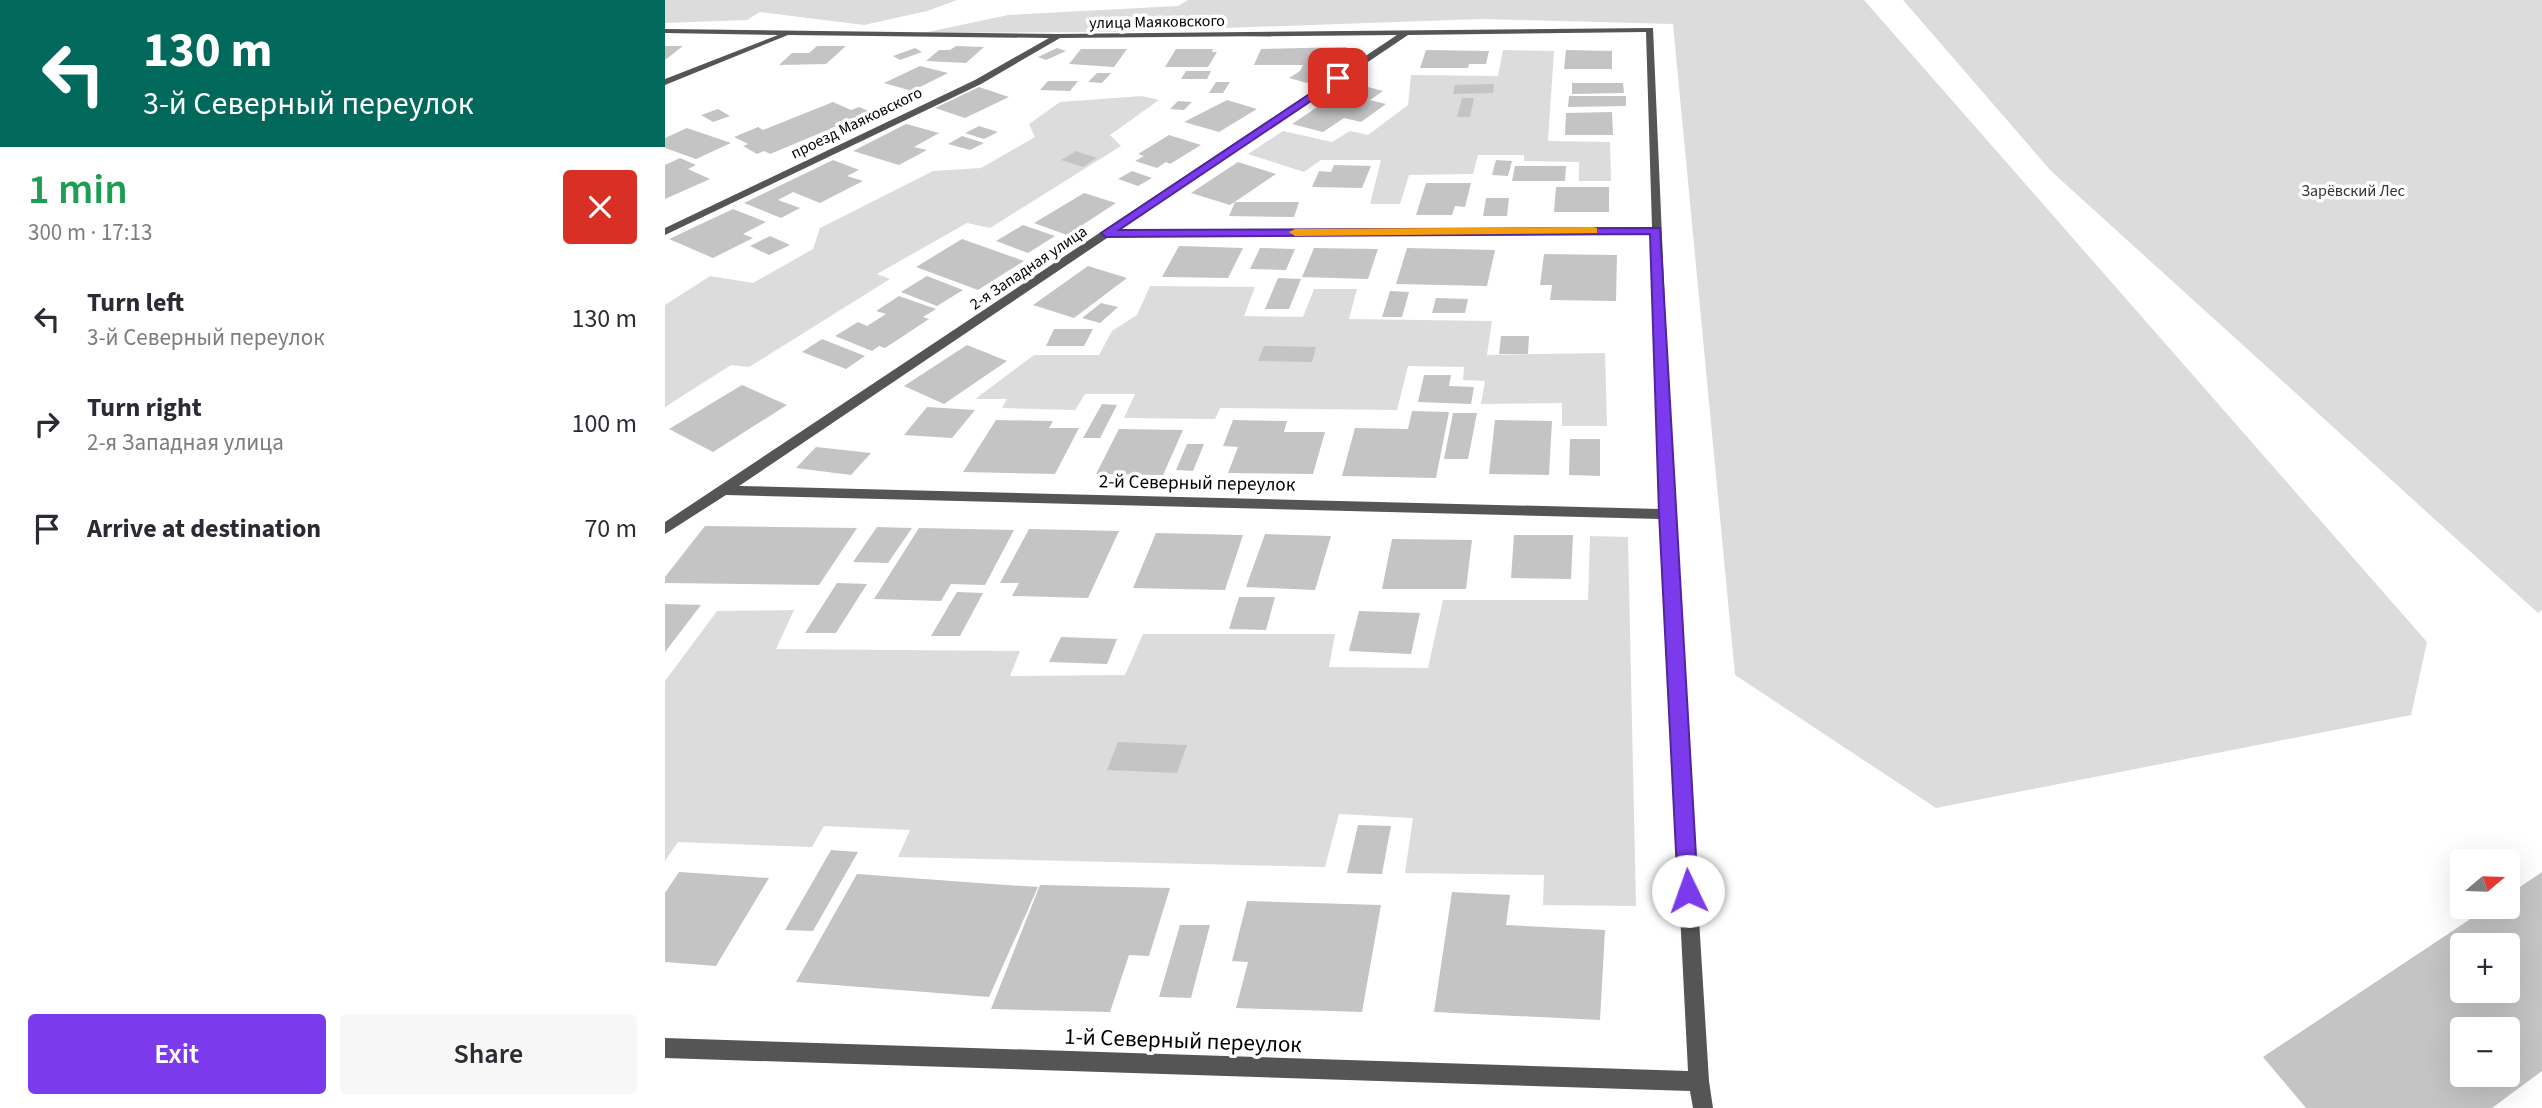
<!DOCTYPE html>
<meta charset="utf-8">
<style>
body{margin:0;font-family:"Source Sans 3",sans-serif;background:#f7f7f7;color:#2b2b33;height:100vh;display:flex;flex-direction:column;font-size:26px;white-space:nowrap}
*{box-sizing:border-box;margin:0}
p{font-size:23px;color:#7c7c81}
.icon{flex:none;width:38px;height:38px;fill:none;stroke:currentColor;stroke-width:2;stroke-linecap:round;stroke-linejoin:round}
.map{position:relative;flex:1;overflow:hidden}
.side{display:flex;flex-direction:column;background:#fff;width:665px}
.side>*{flex:none}
.hud{background:#00695c;color:#fff;overflow:hidden}
.needle{width:46px;rotate:71deg}
.tools{position:absolute;left:1785px;top:849px;display:grid;gap:14px}
.tools a{display:grid;place-items:center;width:70px;height:70px;border-radius:7px;background:#fff;box-shadow:0 7px 28px #0002;font-size:35px}
.pin{position:absolute;display:grid;place-items:center;width:60px;height:60px;color:#fff;margin:-30px;border-radius:14px;box-shadow:0 4px 10px #0006}
.me{position:absolute;width:77px;margin:-38px;rotate:357deg;stroke-linejoin:round;filter:drop-shadow(0 0 5px #0008)}
.turn{display:flex;align-items:center;gap:24px;height:147px;padding:0 28px;font-size:32px}
.turn .icon{width:91px;height:91px;stroke-width:2.5}
.turn b{display:block;font-size:49px;line-height:60px}
.round{display:grid;place-items:center;flex:none;width:74px;height:74px;border-radius:7px;background:#f7f7f7}
.summary{display:flex;align-items:center;justify-content:space-between;height:119px;padding:0 28px}
h1{font-size:42px;font-weight:600;line-height:52px;color:#1e9e55}
.button{display:flex;gap:14px;margin-top:auto;padding:14px 28px}
.button a{flex:1;height:80px;border-radius:7px;background:#7c3aed;color:#fff;font-size:28px;font-weight:600;line-height:80px;text-align:center}
.button a+a{background:#f7f7f7;color:#2b2b33}
ul{padding:0;list-style:none}
li{display:flex;align-items:center;gap:21px;height:105px;padding:0 28px}
li div{flex:1}
li b{display:block;font-size:26px}
li em{font-style:normal}
main{display:flex;flex:1;min-height:0}
.map>svg:first-child{display:block}
.green{fill:#dcdcdc}
.building{fill:#c4c4c4;fill-rule:evenodd}
.lines{fill:none;stroke-linecap:round;stroke-linejoin:round}
.minor{fill:#555;fill-rule:evenodd}
.route{fill:#7c3aed;stroke:#51269a;stroke-width:2}
.slow{fill:#f59e0b}
.labels{text-anchor:middle;stroke-width:7;stroke-linejoin:round;paint-order:stroke}
.far-street-label{font-size:16px;fill:#000;stroke:#fff}
.far-park-label{font-size:16px;fill:#333;stroke:#fff}
.street-label{font-size:19px;fill:#000;stroke:#fff}
.near-street-label{font-size:23px;fill:#000;stroke:#fff}
</style>
<main>
<section class="side">
<div class="hud">
<div class="turn"><svg class="icon" aria-label="left" viewBox="0 0 24 24"><path d="M17 20v-9H6M10 6l-5 5 5 5"/></svg><div><b>130 m</b>3-й Северный переулок</div></div>
</div>
<div class="summary"><div><h1>1 min</h1><p>300 m · 17:13</p></div><a class="round" style="background:#d93025;color:#fff"><svg class="icon" aria-label="close" viewBox="0 0 24 24"><path d="M6 6l12 12M18 6L6 18"/></svg></a></div>
<ul>
<li><svg class="icon" aria-label="left" viewBox="0 0 24 24"><path d="M17 20v-9H6M10 6l-5 5 5 5"/></svg><div><b>Turn left</b><p>3-й Северный переулок</p></div><em>130 m</em></li>
<li><svg class="icon" aria-label="right" viewBox="0 0 24 24"><path d="M7 20v-9h11M14 6l5 5-5 5"/></svg><div><b>Turn right</b><p>2-я Западная улица</p></div><em>100 m</em></li>
<li><svg class="icon" aria-label="arrive" viewBox="0 0 24 24"><path d="M6 21V4h12l-3 4 3 4H6"/></svg><div><b>Arrive at destination</b></div><em>70 m</em></li>
</ul>
<div class="button"><a>Exit</a><a>Share</a></div>
</section>
<div class="map">
<svg width="1877" height="1108" viewBox="0 0 1877 1108">
<rect width="100%" height="100%" fill="#fff"/>
<path class="green" d="M0,0H292L262,11L199,25L95,12L82,20L0,23Z
M523,0H1199L1762,642L1746,715L1271,808L1070,675L1008,24L816,19L445,32L258,33L343,15L513,6Z
M1238,0H1877V610L1873,613L1386,171Z
M838,50L889,51L883,141L945,142L946,181H914V162L859,161V155H813L808,174L744,175L735,204H705L716,160H656L639,172L583,154L618,131L667,142L685,131L703,135L743,105L746,75L833,76Z
M477,96L494,100L445,135L456,146L325,228L302,223L212,274L225,279L84,367L66,365L0,407V305L45,276L88,283L148,249L155,228L268,171L316,168L370,137L364,124L395,102Z
M485,286L590,287L579,316L638,317L649,289H692L684,319L827,321L822,355L940,353L942,426H897V403L816,404L820,381L798,380L799,367L743,366L732,410L555,408L550,419L459,418L470,394H420L410,410L337,408L342,399H310L369,355H434L447,331L472,315Z
M925,536L963,537L971,906L878,905L879,875L740,873L748,818L674,814L660,867L233,857L245,830L159,826L147,847L13,842L0,861V681L52,611L129,610L111,649L355,651L345,676L460,675L478,634H670L664,667L763,668L778,600H923Z"/>
<path class="building" d="M0,46H18L0,60Z
M152,46H181L161,64L114,65L127,53H144Z
M291,46L319,47L301,63L261,61L274,50H285Z
M682,47L673,65L642,83L624,78L635,71L638,65H589L596,49Z
M250,48L257,52L235,60L228,56Z
M392,48L401,51L381,60L373,57Z
M416,49H462L449,67L404,64Z
M511,49H548L547,52H552L543,67H500Z
M761,50L824,51L821,64H804L803,68H755Z
M901,50L947,51V69H899Z
M255,66L283,73L247,91L219,83Z
M521,71H546L542,79H516Z
M432,73H446L437,83L423,82Z
M383,81H413L405,91L375,90Z
M551,82H565L558,93H544Z
M688,83L718,91L705,100L721,104L696,122L679,118L658,132L627,124Z
M907,83H958L959,93L907,94Z
M829,84L828,93L788,94L790,85Z
M314,87L344,97L300,118L270,108Z
M904,96H961V106L903,107Z
M797,98H809L805,117H792Z
M562,100L592,109L554,132L519,122Z
M513,101L527,102L519,110L505,109Z
M168,102L186,110L194,107L206,112L105,154L99,151L92,154L78,146L83,144L69,137L93,127L98,130Z
M53,109L65,116L48,122L36,115Z
M947,112L948,135H900L901,113Z
M241,124L274,133L249,147L262,150L234,165L188,151Z
M314,126L333,132L319,139L300,133Z
M22,128L66,143L31,159L0,148V138Z
M504,135L536,145L505,164L501,162L492,168L470,161L479,156L473,154Z
M297,136L319,143L305,150L283,144Z
M411,151L432,158L418,167L396,160Z
M15,158L31,165L23,169L45,179L0,199V165Z
M168,160L194,170L182,176L198,181L155,203L128,192L113,200L135,208L116,218L79,203Z
M831,160L847,161L843,176L827,175Z
M573,162L611,174L565,205L526,193Z
M669,165L706,166L697,188L647,187L654,171L666,172Z
M850,166H901L900,181H847Z
M467,171L487,178L473,186L453,179Z
M761,183H806L800,207L790,206L787,215H751Z
M891,187H944V212H889Z
M419,193L451,203L402,235L369,223Z
M821,198H844L842,216H818Z
M570,202H634L629,217L564,216Z
M68,209L101,222L78,234L88,238L48,258L4,239Z
M358,225L390,236L363,253L331,241Z
M105,236L125,245L104,255L85,246Z
M297,239L359,261L313,290L251,267Z
M514,246L578,248L563,278L497,277Z
M595,248L630,249L621,270L585,269Z
M649,248L713,249L703,279L637,277Z
M742,248L830,250L822,286L731,284Z
M879,254L952,255L951,301L885,300L887,285H875Z
M423,266L462,278L409,318L368,305Z
M262,276L298,290L272,306L236,292Z
M613,278L636,279L624,309H600Z
M725,291L744,292L737,317H717Z
M234,296L271,309L258,317L264,319L220,348L214,346L207,351L170,336L193,322L202,326L221,314L211,311Z
M771,298L803,299L800,313H767Z
M436,303L453,307L435,323L417,318Z
M389,329H428L419,346H381Z
M836,336H864L863,354H834Z
M157,339L200,356L181,369L137,352Z
M302,345L342,361L279,404L239,386Z
M599,346L651,347L647,362L593,361Z
M759,375H786L784,386L809,387L806,404L753,402Z
M77,385L122,405L48,452L4,429Z
M437,404L452,405L435,438H418Z
M262,407L310,410L287,438L239,435Z
M747,411L784,412L771,478L677,476L690,428L743,429Z
M788,413H812L803,459H779Z
M331,420L388,421L384,428H414L390,474L298,472Z
M568,420L622,421L619,432H660L648,474L563,473L573,447L558,446Z
M830,420L887,421L884,475L824,474Z
M454,429L518,430L498,475L431,474Z
M905,439H935V476L904,475Z
M522,444H539L528,471L511,470Z
M151,447L206,453L186,475L131,468Z
M40,526L192,528L154,585L0,583V577Z
M212,527L247,528L223,563L188,562Z
M254,528L349,530L320,585L286,584L276,601L209,599Z
M364,529L454,531L423,598L347,596L354,583H335Z
M491,533L578,535L560,590L468,588Z
M600,534L666,536L650,590L581,587Z
M849,535H908L906,579L846,578Z
M727,539L807,540L801,589H717Z
M172,583L202,584L171,633H140Z
M292,592L318,593L295,636H266Z
M574,597H610L601,630L564,629Z
M0,604L36,605L0,652Z
M694,611L755,613L746,654L684,651Z
M396,637L452,639L442,664L384,662Z
M453,742L522,745L512,773L442,770Z
M693,825L726,826L717,874L682,873Z
M166,850L193,852L148,931L120,930Z
M14,872L104,878L51,966L0,962V893Z
M1877,872V1071L1827,1108H1641L1598,1057L1825,906H1843V895ZM1797,945H1843V990H1797ZM1797,1029H1843V1074H1797Z
M192,874L327,884L373,887L324,997L131,982Z
M375,885L505,888L484,956L464,955L445,1012L326,1009Z
M787,892L845,895L841,925L940,930L935,1020L769,1012Z
M582,901L716,905L697,1012L571,1008L583,962L567,961Z
M515,925H545L526,998L494,997Z"/>
<g class="lines">
<path class="minor" d="M988,28L1009,514L1044,1081L1048,1108H1028L1025,1091L0,1058V1038L1023,1071L995,519L61,495L0,534V522L732,35L395,38L316,84L0,235V228L310,80L384,38L123,35L0,85V79L113,35L0,33V29L393,34ZM981,32L987,227L454,230L743,35ZM987,233L995,509L74,486L445,236Z"/>
</g>
<path class="route" d="M673,75L678,78L677,80L454,230L995,228L1033,891L1030,898L1023,901L1016,898L1013,891L994,513L985,234L441,237L436,233Z"/>
<path class="slow" d="M928,227L932,228V233L630,236L624,232L630,229Z"/>
<g class="labels">
<g class="far-street-label">
<text transform="translate(492 21) rotate(-1)" y="6">улица Маяковского</text>
<text transform="translate(191 122) rotate(-26)" y="6">проезд Маяковского</text>
<text transform="translate(363 267) rotate(-34)" y="6">2-я Западная улица</text>
</g>
<g class="far-park-label">
<text x="1688" y="196">Зарёвский Лес</text>
</g>
<g class="street-label">
<text transform="translate(532 482) rotate(1)" y="7">2-й Северный переулок</text>
</g>
<g class="near-street-label">
<text transform="translate(518 1040) rotate(2)" y="8">1-й Северный переулок</text>
</g>
</g>
</svg>
<div class="tools">
<a><svg class="needle" viewBox="-14 -14 28 28"><path d="M0-13l5 13h-10z" fill="#e53935"/><path d="M0 13l5-13h-10z" fill="#7c7c81"/></svg></a>
<a>+</a>
<a>−</a>
</div>
<div class="pin" style="left:673px;top:78px;background:#d93025"><svg class="icon" aria-label="arrive" viewBox="0 0 24 24"><path d="M6 21V4h12l-3 4 3 4H6"/></svg></div>
<svg class="me" style="left:1023px;top:891px" viewBox="-20 -20 40 40"><circle r="19" fill="#fff"/><path d="M0-13L10 11 0 6-10 11z" fill="#7c3aed"/></svg>
</div>
</main>
